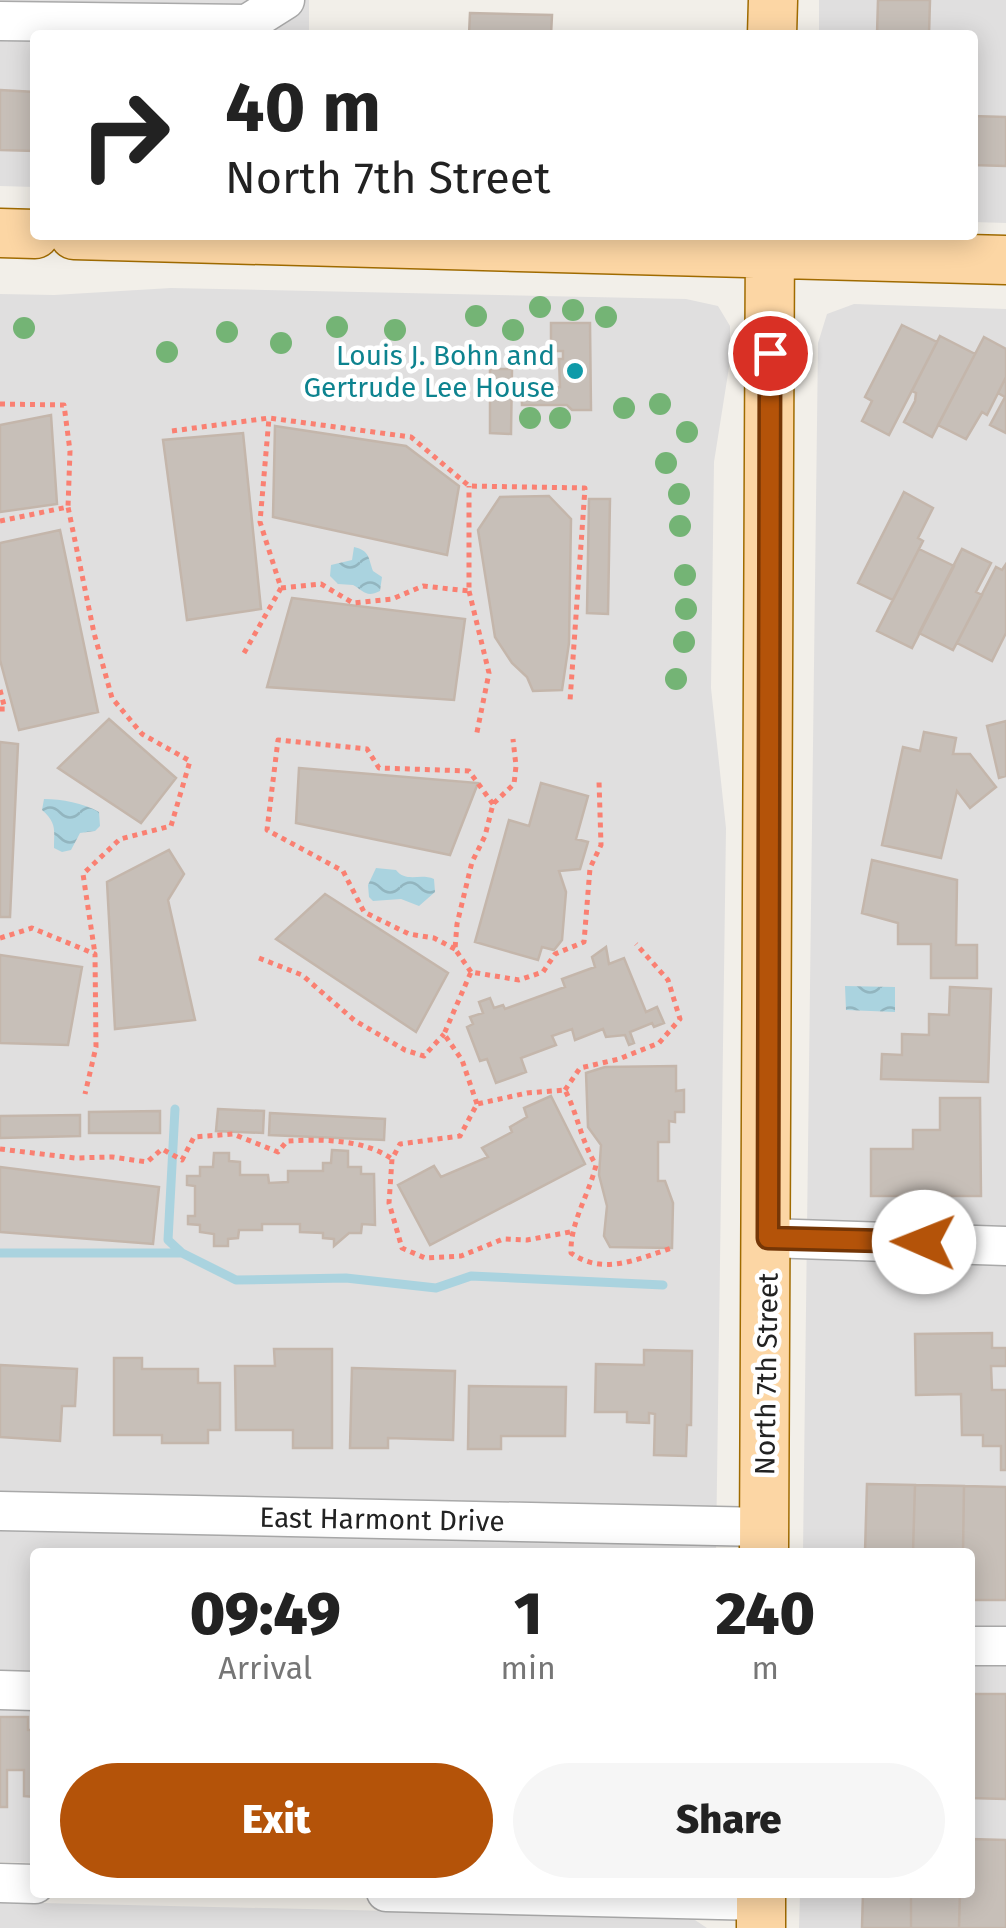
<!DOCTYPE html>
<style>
body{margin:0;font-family:"Fira Sans",sans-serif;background:#f6f6f6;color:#222;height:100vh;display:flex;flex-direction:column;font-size:38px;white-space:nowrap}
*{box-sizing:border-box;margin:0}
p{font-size:32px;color:#767676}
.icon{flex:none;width:55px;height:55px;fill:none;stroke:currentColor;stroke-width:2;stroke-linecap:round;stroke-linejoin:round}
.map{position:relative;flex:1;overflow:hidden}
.side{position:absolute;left:30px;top:1548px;width:945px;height:350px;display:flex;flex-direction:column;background:#fff;border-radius:10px;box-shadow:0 5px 25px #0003}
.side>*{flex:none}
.banner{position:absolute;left:30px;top:30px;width:948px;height:210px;border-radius:10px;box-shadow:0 5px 25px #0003;background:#fff;color:#222;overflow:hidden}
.pin{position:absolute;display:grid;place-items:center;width:85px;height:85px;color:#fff;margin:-42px;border:5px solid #fff;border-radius:50%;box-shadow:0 2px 10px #0007}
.me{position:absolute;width:110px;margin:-55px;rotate:271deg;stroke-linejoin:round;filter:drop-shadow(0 0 8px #0008)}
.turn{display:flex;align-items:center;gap:35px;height:210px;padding:0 30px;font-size:45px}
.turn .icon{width:130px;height:130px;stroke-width:2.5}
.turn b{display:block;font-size:70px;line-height:85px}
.eta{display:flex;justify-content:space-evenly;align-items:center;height:170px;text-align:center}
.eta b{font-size:60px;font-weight:800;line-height:70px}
.primary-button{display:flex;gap:20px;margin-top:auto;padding:20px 30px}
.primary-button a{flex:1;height:115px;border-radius:60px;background:#b45309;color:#fff;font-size:40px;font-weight:800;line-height:115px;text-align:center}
.primary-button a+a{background:#f6f6f6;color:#222}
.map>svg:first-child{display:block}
.residential{fill:#e0dfdf}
.water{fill:url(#water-waves)}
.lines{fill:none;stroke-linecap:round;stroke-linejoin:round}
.stream{stroke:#aad3df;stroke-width:9}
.building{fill:#c7bfb8;stroke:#c4b6ab;stroke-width:2.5}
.minor-casing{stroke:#a9a9a9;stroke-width:41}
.major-casing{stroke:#a06b00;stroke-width:51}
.path{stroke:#fa8072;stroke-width:5;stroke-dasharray:5 5;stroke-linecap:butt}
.minor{stroke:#fff;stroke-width:38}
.major{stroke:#fcd6a4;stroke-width:48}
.tree{fill:#74b475}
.route-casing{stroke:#753606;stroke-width:25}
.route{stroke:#b45309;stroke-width:18}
.culture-dot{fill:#0f9aa8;stroke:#fff;stroke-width:4}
.labels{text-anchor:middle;stroke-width:9;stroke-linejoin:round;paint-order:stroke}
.culture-label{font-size:28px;fill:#0d838f;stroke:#fff;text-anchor:end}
.street-label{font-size:28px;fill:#222;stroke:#fff}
</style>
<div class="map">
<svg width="1006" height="1928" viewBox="0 0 1006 1928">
<defs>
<pattern id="water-waves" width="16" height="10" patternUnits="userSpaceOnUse" patternTransform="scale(2.5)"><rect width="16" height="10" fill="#aad3df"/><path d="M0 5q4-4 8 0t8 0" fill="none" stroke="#92b5bf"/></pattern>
</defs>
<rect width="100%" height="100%" fill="#f2efe9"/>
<path class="residential" d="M0,0H309V35H35V187L0,186Z
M819,0H1006V223L973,222L972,35H819Z
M171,288L686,299L718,306L730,326V361L714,462L711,688L726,828L716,1552H35V1863L0,1862V294L54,295Z
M854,304L1006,309V1928H799L800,1893L970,1892V1552H803L818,343L827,314Z
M0,1902L692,1918L707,1928H0Z"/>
<path class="water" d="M354,547C370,551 368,557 373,571L382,577L380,591C366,598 364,591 353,585L338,584L330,576L331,565L352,560Z
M44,799C62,799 83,803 99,812L100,826L95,831L80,833L71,850L62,852L54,848C54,830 57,823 42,810Z
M376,868L396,870C406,883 420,873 434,879L435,892L419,906L401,899L373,901L369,897L368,885Z
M845,986L895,987V1012L846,1010Z"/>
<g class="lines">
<path class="stream" d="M175,1109L168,1240L182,1253L236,1280L346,1278L436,1288L471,1276L663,1285
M0,1253H182"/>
</g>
<path class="building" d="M878,0H930L929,35H877Z
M470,13L552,15L551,35H469Z
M0,90L35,92V151L0,150Z
M972,116L1006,117V166L972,165Z
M551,323H590L591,410H572L567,405H522L521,382H547V388L560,387L559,359H563V351H551Z
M902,325L937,342L889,435L862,421L872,401L865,397Z
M940,336L975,354L932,437L904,422L915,401L916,393L912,391Z
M984,337L1006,349V377L987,415L982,412L966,439L938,425Z
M490,369H512L511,434L490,433Z
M1006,377V433L990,425L1005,397L998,393Z
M51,415L57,504L0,512V425Z
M275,426L406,446L459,486L447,555L273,517Z
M243,433L261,609L187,620L163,440Z
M904,492L933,508L918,538L923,541L893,600L858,583Z
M549,496L571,519L569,643L562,690L533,691L527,677L512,663L495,637L478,530L500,497Z
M589,499H610L608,614L587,613Z
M60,530L98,712L19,730L0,660V543Z
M919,549L954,566L912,648L877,631Z
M962,549L991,563L976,592L982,595L953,650L919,633Z
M1006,564V633L992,661L957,643L996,567L1002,570Z
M292,598L465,619L454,700L267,687Z
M109,719L176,778L141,823L58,768Z
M1006,721V776L999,778L987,726Z
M924,732L956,738L953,754H970L996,787L970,808L957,791L941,858L882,845L903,747L920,751Z
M0,742L18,744L10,917H0Z
M299,768L478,783L450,855L296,823Z
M541,783L588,796L576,839L588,842L580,869L559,871L566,892L562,940L554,950L542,947L538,960L475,942L509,820L529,826Z
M169,850L184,874L168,900L195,1020L115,1029L107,882Z
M872,860L957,880L956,945H977V978H931V944H898V923L862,913Z
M325,894L448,973L416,1032L276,939Z
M606,947L609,964L624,958L646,1012L657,1007L664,1023L654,1027L652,1023L630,1032L634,1043L629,1045L625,1035L606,1037L603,1029L575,1040L572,1029L552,1036L556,1045L521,1058L526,1072L496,1083L487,1059L480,1061L467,1027L473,1024L470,1017L483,1013L479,1002L490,998L494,1008L503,1005L505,1009L565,987L562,979L595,967L592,957Z
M0,955L82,967L68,1045L0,1043Z
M950,987L991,989L988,1082L881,1079L882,1054L902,1055V1034L929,1035V1014L949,1015Z
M676,1066V1091L684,1090V1112H675V1122L669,1121V1142H658V1181H665L673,1203L672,1248L610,1247L604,1236L607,1206L599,1175L601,1145L588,1127L586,1073L605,1067Z
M551,1096L585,1164L430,1245L398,1185L434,1166L441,1177L488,1157L482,1148L512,1132L510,1127L527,1117L524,1108Z
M940,1098H980L981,1196H871V1149H913V1130H940Z
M218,1109L264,1111L263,1133L216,1131Z
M160,1111V1133H89V1112Z
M270,1113L385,1119L384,1140L269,1135Z
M80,1115V1136L0,1138V1116Z
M332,1150L348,1151V1167H361V1174H374L375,1225L362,1224L361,1233H349L334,1246V1239L323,1238V1233L300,1232V1224H262V1230H239L238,1238L228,1239V1246H214V1234L200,1232V1225L188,1224V1216H195V1186L187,1185V1176H200V1167H213L214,1153H229V1161L240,1162V1175H268L269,1183L288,1182V1171H323V1163H331Z
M0,1167L159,1187L153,1244L0,1232Z
M992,1333V1348H1006V1366H991L992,1390H1006V1470H1001V1446H983V1435H962L961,1394L916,1395L915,1334Z
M274,1349H332V1448H293V1430H236L235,1366H275Z
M644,1350L692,1351L691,1425H687L686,1456L654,1455L655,1414L649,1413V1423L627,1422V1412H595L596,1364L644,1365Z
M114,1358H142V1369H198V1383H220V1430H208V1443H162V1435H114Z
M0,1365L77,1369L75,1406H62L60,1441L0,1437Z
M352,1368L455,1371L453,1440L388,1438V1448H350Z
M469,1386L566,1387L565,1436H501V1449H468Z
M867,1484L915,1485L913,1552H865Z
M915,1485L964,1486L963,1552H913Z
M964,1486L1006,1487V1600H970V1552H963Z
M970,1694H1006V1799L970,1798Z
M0,1717H28V1730H35V1797L24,1796V1770H7V1807H0Z
M970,1839L1006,1840V1928H959L960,1892H970Z
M863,1892H911V1928H862Z
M911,1892H960L959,1928H911Z"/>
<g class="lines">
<g class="minor-casing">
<path id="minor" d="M0,21L247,24L285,0
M768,1238L1006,1246
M0,1511L765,1527
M970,1646H1006
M0,1690L35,1691
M0,1883L35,1884
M386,1892L761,1901"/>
</g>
<g class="major-casing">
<path id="major" d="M772,35L773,0
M0,233L35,234
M74,235L1006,260
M764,1552L770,235
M761,1928V1892"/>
</g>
<path class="path" d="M0,404L64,405L70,451L68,507
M172,431L269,418L411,437L469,486L585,488L570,701
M0,521L68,507L94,633L112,698L142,734L190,761L171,826L120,839L83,874L95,954
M281,588L321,584L353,603L392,599L423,586L469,591V486
M469,591L489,673L476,737
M244,653L281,588L260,522L269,418
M0,690L5,709H0
M0,938L32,928L95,954L96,1047L85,1094
M455,949L434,938L409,934L364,912L343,871L267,830L278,740L367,749L379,768L469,771L493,804
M259,958L302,975L354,1020L405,1050L424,1056L444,1034
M471,972L455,949L457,924L472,862L485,836L493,804L514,784L516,766L513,739
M565,1090L580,1068L619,1059L659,1043L680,1019L668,980L636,944
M477,1104L462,1060L444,1034L471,972L519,980L543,972L555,954L584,942L590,868L601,845L599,781
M0,1149L75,1158L112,1157L147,1162L162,1149L182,1160L194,1137L233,1134L278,1152L287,1141C321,1139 364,1139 392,1159
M570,1232L527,1240L503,1239L461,1256L425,1258L402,1248L389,1203L392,1159L400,1144L460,1136L477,1104L527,1093L565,1090C578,1115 581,1141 596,1165C589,1195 570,1222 571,1253C603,1276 637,1259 672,1248"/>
<use href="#minor" class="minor"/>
<use href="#major" class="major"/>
</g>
<g class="tree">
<circle cx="540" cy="307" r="11"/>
<circle cx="573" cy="310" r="11"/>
<circle cx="476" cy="316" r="11"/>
<circle cx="606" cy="317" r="11"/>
<circle cx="337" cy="327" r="11"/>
<circle cx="24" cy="328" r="11"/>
<circle cx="395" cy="330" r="11"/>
<circle cx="513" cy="330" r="11"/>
<circle cx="227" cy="332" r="11"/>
<circle cx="281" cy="343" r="11"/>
<circle cx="167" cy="352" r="11"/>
<circle cx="660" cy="404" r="11"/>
<circle cx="624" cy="408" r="11"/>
<circle cx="530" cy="418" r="11"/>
<circle cx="560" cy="418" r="11"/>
<circle cx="687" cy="432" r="11"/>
<circle cx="666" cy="463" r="11"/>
<circle cx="679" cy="494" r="11"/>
<circle cx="680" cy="526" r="11"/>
<circle cx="685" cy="575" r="11"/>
<circle cx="686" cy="609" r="11"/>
<circle cx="684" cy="642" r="11"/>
<circle cx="676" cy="679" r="11"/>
</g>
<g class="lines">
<g class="route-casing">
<path id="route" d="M770,353L768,1238L924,1242"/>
</g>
<use href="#route" class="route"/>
</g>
<circle class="culture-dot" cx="575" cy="371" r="10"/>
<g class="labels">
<g class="culture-label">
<text x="555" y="365">Louis J. Bohn and<tspan x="555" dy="32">Gertrude Lee House</tspan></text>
</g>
<g class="street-label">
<text transform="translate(766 1374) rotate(-89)" y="10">North 7th Street</text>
<text transform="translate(382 1519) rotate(1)" y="10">East Harmont Drive</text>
</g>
</g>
</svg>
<div class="pin" style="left:770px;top:353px;background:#d93025"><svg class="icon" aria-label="arrive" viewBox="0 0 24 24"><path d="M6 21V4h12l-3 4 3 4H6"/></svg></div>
<svg class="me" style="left:924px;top:1242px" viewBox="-20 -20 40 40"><circle r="19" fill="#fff"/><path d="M0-13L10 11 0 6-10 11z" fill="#b45309"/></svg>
<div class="banner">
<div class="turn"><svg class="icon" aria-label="right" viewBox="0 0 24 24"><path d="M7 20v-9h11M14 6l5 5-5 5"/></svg><div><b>40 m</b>North 7th Street</div></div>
</div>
<section class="side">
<div class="eta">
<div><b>09:49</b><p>Arrival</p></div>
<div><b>1</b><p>min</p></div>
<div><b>240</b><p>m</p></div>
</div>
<div class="primary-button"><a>Exit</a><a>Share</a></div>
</section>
</div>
